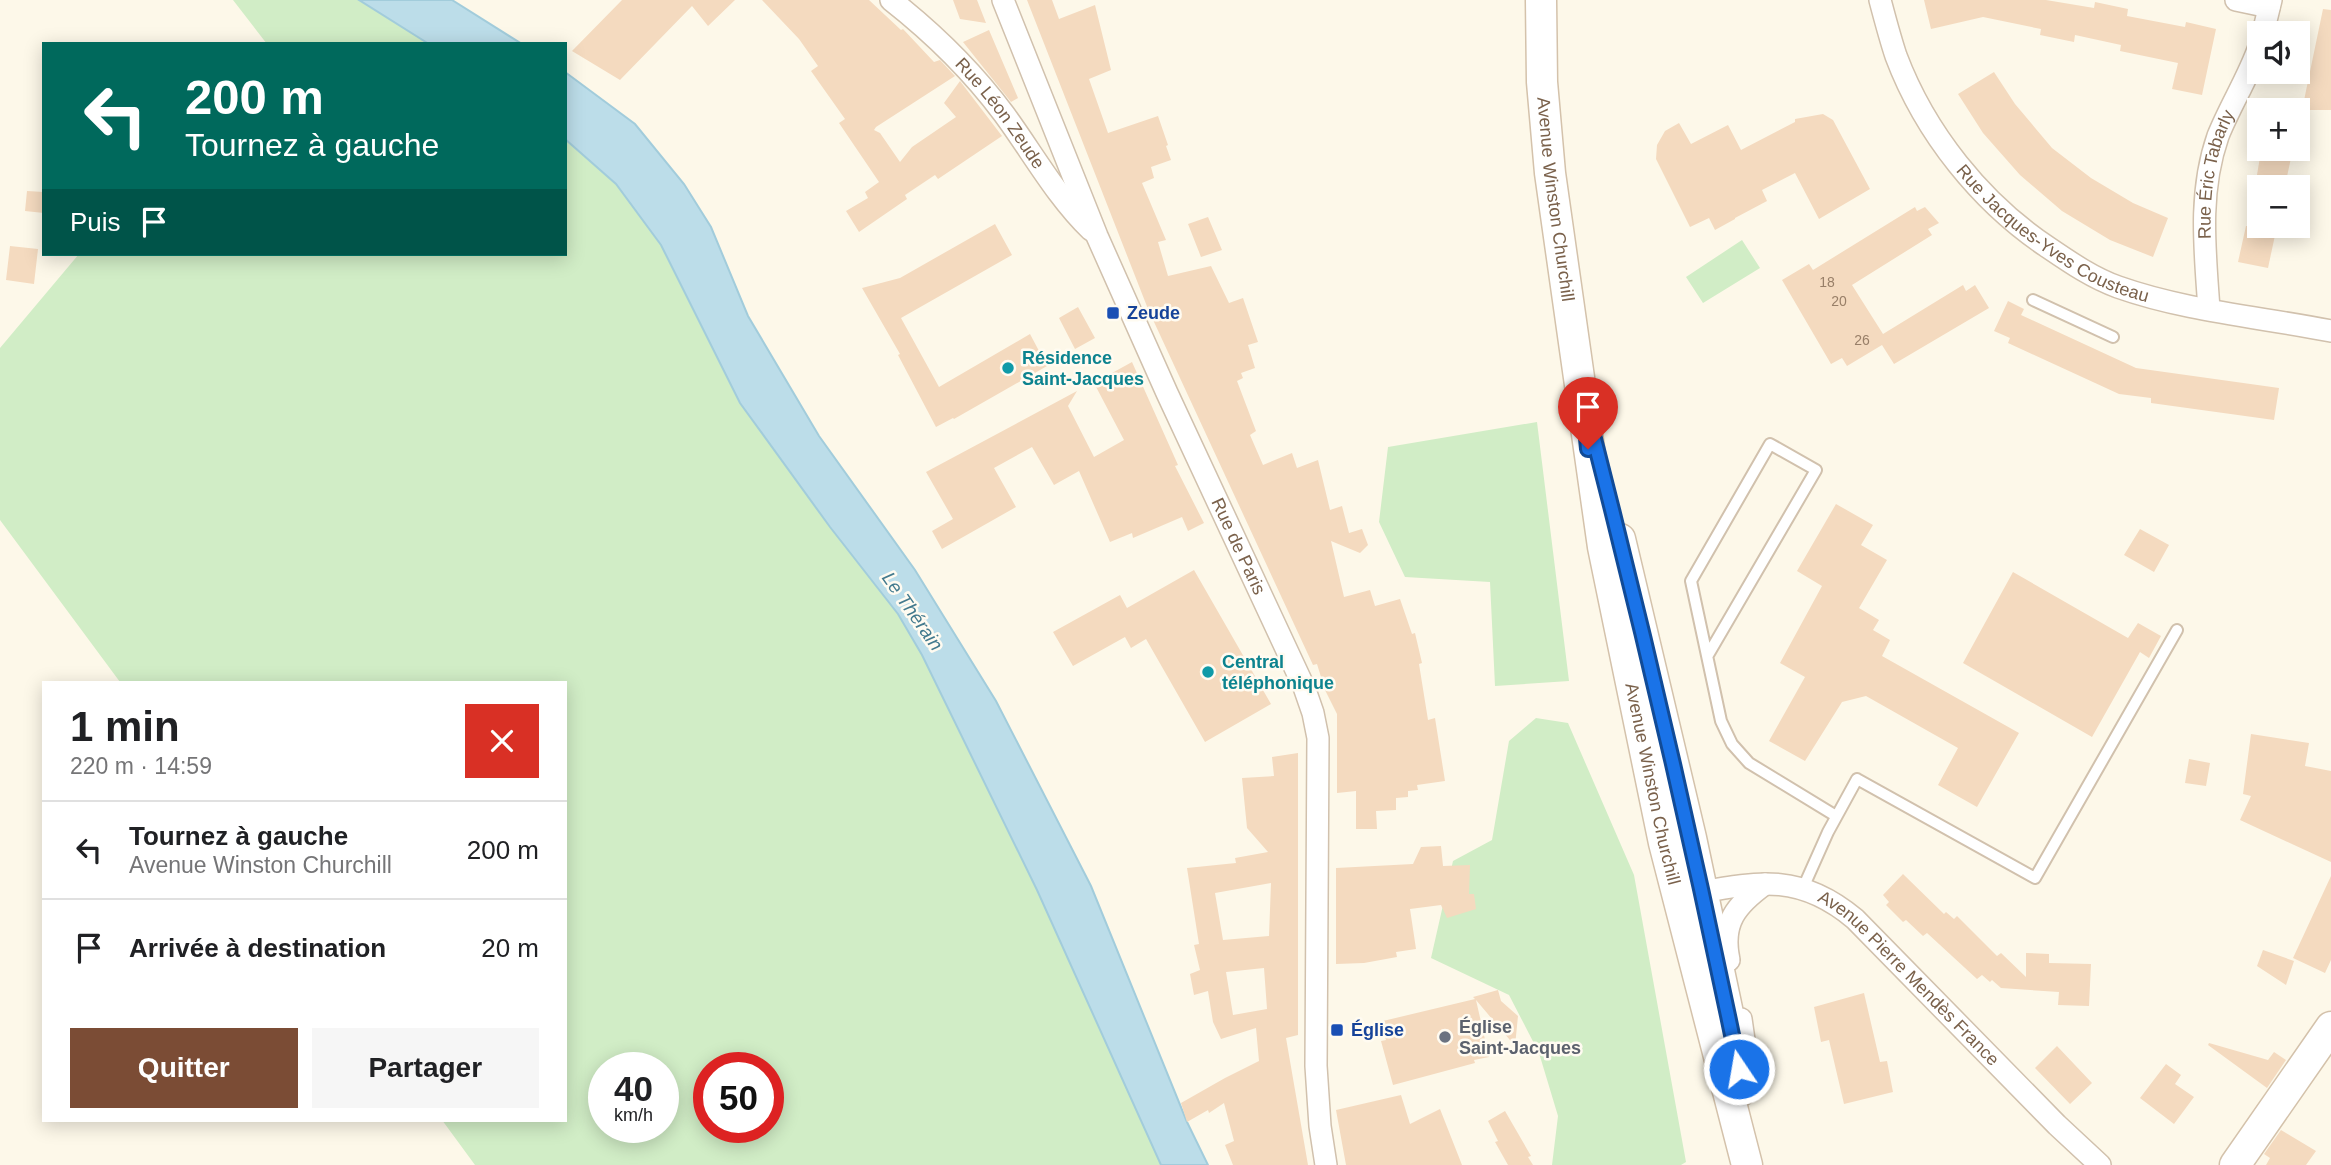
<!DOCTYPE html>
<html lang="fr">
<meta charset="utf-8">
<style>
body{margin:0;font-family:Helvetica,sans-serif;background:#f6f6f6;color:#202124;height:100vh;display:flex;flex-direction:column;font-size:26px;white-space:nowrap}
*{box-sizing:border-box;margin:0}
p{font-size:23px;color:#757577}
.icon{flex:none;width:38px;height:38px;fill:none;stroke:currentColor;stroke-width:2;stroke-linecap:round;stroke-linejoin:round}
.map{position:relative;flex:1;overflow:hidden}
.side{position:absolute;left:42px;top:681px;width:525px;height:441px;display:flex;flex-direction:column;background:#fff;border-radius:0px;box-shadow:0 4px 18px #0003}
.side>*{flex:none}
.guide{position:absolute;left:42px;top:42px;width:525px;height:214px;border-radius:0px;box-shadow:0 4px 18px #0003;background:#00695c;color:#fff;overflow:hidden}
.buttons{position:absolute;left:2247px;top:21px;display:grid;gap:14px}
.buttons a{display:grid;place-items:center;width:63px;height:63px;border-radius:0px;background:#fff;box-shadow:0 4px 18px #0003;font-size:35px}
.speed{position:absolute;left:588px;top:1052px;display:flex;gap:14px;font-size:35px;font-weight:700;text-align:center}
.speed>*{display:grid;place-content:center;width:91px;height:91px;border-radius:50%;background:#fff;box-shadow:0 4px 18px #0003;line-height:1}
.speed small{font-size:18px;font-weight:400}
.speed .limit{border:10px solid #d22;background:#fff;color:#111}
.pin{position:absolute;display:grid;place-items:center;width:60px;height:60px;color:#fff;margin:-72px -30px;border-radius:50% 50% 50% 0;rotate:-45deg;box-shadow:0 0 7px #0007}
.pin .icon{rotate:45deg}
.me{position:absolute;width:77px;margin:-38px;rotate:348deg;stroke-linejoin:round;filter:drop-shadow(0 0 5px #0008)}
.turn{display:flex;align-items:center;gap:24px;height:147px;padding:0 28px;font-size:32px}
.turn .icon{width:91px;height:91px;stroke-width:2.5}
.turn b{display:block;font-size:49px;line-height:60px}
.then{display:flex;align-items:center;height:66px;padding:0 28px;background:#0003;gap:14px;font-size:26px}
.round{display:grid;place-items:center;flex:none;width:74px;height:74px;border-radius:0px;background:#f6f6f6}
.overview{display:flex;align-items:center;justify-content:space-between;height:119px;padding:0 28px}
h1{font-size:42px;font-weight:800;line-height:52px}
.button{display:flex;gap:14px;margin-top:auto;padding:14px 28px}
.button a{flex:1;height:80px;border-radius:0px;background:#7b4c35;color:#fff;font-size:28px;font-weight:800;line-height:80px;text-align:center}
.button a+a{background:#f6f6f6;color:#202124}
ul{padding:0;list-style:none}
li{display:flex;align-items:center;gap:21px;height:98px;padding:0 28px;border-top:2px solid #e0e0e0}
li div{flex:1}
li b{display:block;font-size:26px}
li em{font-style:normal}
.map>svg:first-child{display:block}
.green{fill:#d1edc6;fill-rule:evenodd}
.water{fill:#bcdde9;stroke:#a2ccdb;stroke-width:2}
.building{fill:#f4dabf;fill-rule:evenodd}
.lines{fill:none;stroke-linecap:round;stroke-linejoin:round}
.lane-casing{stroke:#d1c1ad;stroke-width:14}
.street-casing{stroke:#d1c1ad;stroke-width:24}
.secondary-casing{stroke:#d4c2ab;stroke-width:33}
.lane{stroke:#fff;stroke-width:10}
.street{stroke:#fff;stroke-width:21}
.secondary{stroke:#fff;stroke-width:30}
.route-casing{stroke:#114b97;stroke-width:18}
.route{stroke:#1a73e8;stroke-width:12}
.transit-dot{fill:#1a4fb4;stroke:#fffbf1;stroke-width:2.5}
.culture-dot{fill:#0f9aa8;stroke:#fffbf1;stroke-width:2.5}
.worship-dot{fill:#6b7280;stroke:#fffbf1;stroke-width:2.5}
.labels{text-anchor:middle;stroke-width:5;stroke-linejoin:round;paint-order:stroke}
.number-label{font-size:14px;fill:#987f68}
.street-label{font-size:18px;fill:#7a614b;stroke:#fffbf1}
.transit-label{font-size:18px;font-weight:bold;fill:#164399;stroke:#fffbf1;text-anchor:start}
.culture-label{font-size:18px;font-weight:bold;fill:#0d838f;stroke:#fffbf1;text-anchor:start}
.worship-label{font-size:18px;font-weight:bold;fill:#5b616d;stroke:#fffbf1;text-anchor:start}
.water-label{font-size:19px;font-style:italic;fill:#437a8e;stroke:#fffbf1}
</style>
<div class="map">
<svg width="2331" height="1165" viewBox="0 0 2331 1165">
<rect width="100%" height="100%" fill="#fdf8e9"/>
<path class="green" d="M233,0H359L429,44H267Z
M565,139L616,184L661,245L740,403L830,527L898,614L922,655L1037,890L1161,1165H475L442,1120H565V682H120L0,520V348L79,254H565ZM604,1068H663V1127H604ZM709,1068H768V1127H709Z
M1742,240L1760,268L1703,303L1686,277Z
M1537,422L1569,681L1495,686L1490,582L1405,577L1379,522L1388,447Z
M1536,718L1568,723L1634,875L1686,1162L1681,1165H1552L1558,1116L1539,1053L1509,995L1431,958L1453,861L1492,840L1509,741Z"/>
<path class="water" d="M359,0H452L522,44H429Z
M565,72L635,124L684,184L711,227L748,316L819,436L915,570L996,701L1091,886L1187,1122L1208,1165H1161L1037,890L922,655L898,614L830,527L740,403L661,245L616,184L565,139Z"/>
<path class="building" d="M622,0H735L708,26L692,6L620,80L572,51Z
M762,0H869L901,30L903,29L934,62L940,60L955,76L876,127L874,130L880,133L900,162L912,147L956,117L944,103L960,81L1002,136L938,179L935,175L905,195L907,199L859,232L846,211L868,198L865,192L879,182L839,123L845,119L811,71L818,66L799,39Z
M953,0H977L986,23L960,19Z
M1027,0H1052L1059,19L1095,5L1111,70L1089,79L1108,133L1158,116L1168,145L1166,146L1171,160L1151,167L1154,178L1142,183L1166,240L1158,242L1168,276L1211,266L1229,303L1243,298L1258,342L1248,345L1255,368L1241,373L1243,378L1237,381L1256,431L1250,435L1263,465L1292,453L1297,468L1318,460L1330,510L1342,506L1349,533L1362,529L1368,545L1360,553L1331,541L1344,597L1370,590L1375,606L1400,599L1412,634L1415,633L1422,663L1419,664L1428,720L1435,718L1445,781L1417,785L1418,790L1408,791V797L1396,798V810L1376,811L1377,829H1356V791L1337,793V714L1325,690L1317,664L1313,665L1148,309Z
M1924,0H2046L2094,8L2095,2L2128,9L2127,16L2185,27L2186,22L2216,29L2202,95L2172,89L2178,63L2120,51L2121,45L2075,35L2074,42L2040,35L2041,29L1983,17L1931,29Z
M2323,9L2331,10V110H2302Z
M989,30L1018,98L1011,102L963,42Z
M1994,72L2015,104L2052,148L2091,178L2133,203L2168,218L2153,257L2110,240L2062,211L2020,175L1983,133L1958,94Z
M1823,114L1833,120L1870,189L1819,219L1795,173L1762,190L1767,201L1735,218V219L1715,230L1709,218L1690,227L1656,159L1657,145L1665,131L1679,123L1691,144L1728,125L1741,150L1795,122V119Z
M2265,149H2293L2286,181L2257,175L2261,151L2264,152Z
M27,191L44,192V213L25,211Z
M1915,207L1917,211L1925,207L1939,223L1928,229L1932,235L1852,285L1883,334L1963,285L1966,291L1975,285L1989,308L1894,364L1882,345L1847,366L1842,358L1831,364L1782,280L1809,264L1813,270Z
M1208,217L1222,250L1201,257L1188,224Z
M995,224L1012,255L901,318L939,387L1030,334L1047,366L954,419L953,418L936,427L898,355L900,354L862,288L900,278Z
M2246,226H2277L2268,268L2238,262Z
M10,246L38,249L34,284L6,280Z
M2008,301L2024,309L2021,315L2136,368L2279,388L2274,420L2151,403V398L2119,394L2008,343L2010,338L1994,331Z
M1078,307L1095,338L1075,349L1059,318Z
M1132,362L1178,465L1175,466L1204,523L1188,531L1182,517L1133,538L1132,533L1110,542L1079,471L1054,485L1032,447L994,468L1016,507L942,549L932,531L953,519L926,472L1077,391L1068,406L1094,457L1124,440L1094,383Z
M1836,504L1873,525L1861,545L1887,560L1859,608L1879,620L1873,630L1890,640L1882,656L2019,733L1977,807L1938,785L1958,748L1866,696L1842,702L1805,761L1769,741L1805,677L1780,663L1822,586L1797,571Z
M2140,529L2169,545L2154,572L2124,555Z
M1194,570L1271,704L1205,742L1146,639L1131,648L1125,637L1073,666L1053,632L1120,595L1127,608Z
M2013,572L2128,638L2138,623L2161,636L2149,658L2140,652L2092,737L1963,663Z
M2251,734L2309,743L2305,766L2331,771V862L2240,820L2251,796L2243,794Z
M1298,753V1035L1286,1038L1308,1165H1233L1225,1145L1234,1141L1224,1103L1209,1113L1208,1110L1187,1122L1181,1103L1225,1078L1259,1061L1256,1028L1221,1039L1213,1022L1208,991L1194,995L1190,974L1200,970L1194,945L1199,944L1187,868L1236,863L1235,858L1268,852L1247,828L1242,778L1274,776L1272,757ZM1271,883L1269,936L1223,940L1215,893ZM1264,968L1267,1009L1233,1015L1226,972Z
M2189,759L2210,763L2206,786L2185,783Z
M1441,846L1443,866L1470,865L1469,894H1474L1476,909L1447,918L1441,905L1410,909L1416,949L1396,952L1397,957L1364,963L1336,964V868L1413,864L1421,847Z
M1903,874L1944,914L1946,912L1954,919L1957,916L1997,956L2001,953L2026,977V953L2049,954V963L2091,964L2089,1006L2058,1005L2059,992L2001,988L1992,980L1990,982L1982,975L1977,979L1927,933L1923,936L1906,920L1903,922L1886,905L1889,902L1883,895Z
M2331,876V960L2325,973L2293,958Z
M2263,950L2294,961L2286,985L2257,966Z
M1498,990L1501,1001L1518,1016L1515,1046L1476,1000L1489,1057L1474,1060L1475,1063L1393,1085L1381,1041L1386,1040L1381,1024L1383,1021L1475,999L1473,997Z
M1864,993L1880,1062L1887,1061L1893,1092L1844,1104L1829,1040L1821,1042L1814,1007Z
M2209,1043L2268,1060L2274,1052L2286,1060L2267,1088L2208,1045Z
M2057,1046L2092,1083L2070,1104L2035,1068Z
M2166,1064L2181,1075L2175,1084L2194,1097L2174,1124L2140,1098Z
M1401,1095L1410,1124L1440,1109L1462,1165H1346L1336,1110Z
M1505,1111L1531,1156L1528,1157L1533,1165H1508L1495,1142L1498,1141L1488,1121Z
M2281,1130L2316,1151L2306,1165H2266L2270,1158L2264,1154Z"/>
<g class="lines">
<g class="lane-casing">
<path id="lane" d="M2033,300L2113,337
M1708,655L1816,470L1770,444L1691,581L1721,721L1732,744L1749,763L1836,816
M1803,888L1828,832L1857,779L2035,878L2177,630"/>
</g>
<g class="street-casing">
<g id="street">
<path id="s1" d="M891,0C933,33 972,71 1004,114C1032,152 1056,196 1091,230"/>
<path id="s2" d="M1003,0L1097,236L1167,393L1304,687L1313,713L1318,738L1316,1066L1320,1126L1326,1165"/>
<path id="s3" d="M1880,0C1885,19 1890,38 1896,56C1925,133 1981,203 2049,248C2071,263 2093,278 2118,287C2186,311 2260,317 2331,331"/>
<path d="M2236,0L2269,7"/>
<path d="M2263,33L2271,0"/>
<path id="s4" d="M2209,309C2205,251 2198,193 2218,136C2230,106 2248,78 2259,47"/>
<path id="s5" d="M1690,894C1757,882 1799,872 1855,919L2057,1125L2100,1165"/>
<path d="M1729,960C1721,923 1736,905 1765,884"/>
<path d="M1741,1019L1744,1040V1094"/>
</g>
</g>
<g class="secondary-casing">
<g id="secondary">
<path id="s6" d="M1541,0L1542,82L1550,173L1603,547L1664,843L1747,1165"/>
<path d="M1620,539L1691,838L1733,1037"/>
<path d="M2235,1165L2331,1027"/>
</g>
</g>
<use href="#lane" class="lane"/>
<use href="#street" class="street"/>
<use href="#secondary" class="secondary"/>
</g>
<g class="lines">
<g class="route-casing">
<path id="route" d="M1588,449L1583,396C1641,619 1693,843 1739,1069"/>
</g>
<use href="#route" class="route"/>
</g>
<g class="transit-dot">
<rect x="1106" y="306" width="14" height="14" rx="3.5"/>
<rect x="1330" y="1023" width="14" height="14" rx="3.5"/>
</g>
<g class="culture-dot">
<circle cx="1008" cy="368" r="7"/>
<circle cx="1208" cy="672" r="7"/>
</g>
<circle class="worship-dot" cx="1445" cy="1037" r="7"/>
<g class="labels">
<g class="number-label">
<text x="1827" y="287">18</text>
<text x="1839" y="306">20</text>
<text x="1862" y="345">26</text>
</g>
<g class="street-label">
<text dy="6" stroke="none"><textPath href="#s1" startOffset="158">Rue Léon Zeude</textPath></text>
<text dy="6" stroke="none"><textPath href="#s4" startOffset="136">Rue Éric Tabarly</textPath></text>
<text dy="6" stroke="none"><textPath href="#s6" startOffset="200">Avenue Winston Churchill</textPath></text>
<text dy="6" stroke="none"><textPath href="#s3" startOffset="303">Rue Jacques-Yves Cousteau</textPath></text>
<text dy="6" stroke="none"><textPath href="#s2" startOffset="595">Rue de Paris</textPath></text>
<text dy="6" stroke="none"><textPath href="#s6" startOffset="793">Avenue Winston Churchill</textPath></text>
<text dy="6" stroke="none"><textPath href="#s5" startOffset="254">Avenue Pierre Mendès France</textPath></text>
</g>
<g class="transit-label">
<text x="1127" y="319">Zeude</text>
<text x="1351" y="1036">Église</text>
</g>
<g class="culture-label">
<text x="1022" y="364">Résidence<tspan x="1022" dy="21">Saint-Jacques</tspan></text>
<text x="1222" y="668">Central<tspan x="1222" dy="21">téléphonique</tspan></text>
</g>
<g class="worship-label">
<text x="1459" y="1033">Église<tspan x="1459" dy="21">Saint-Jacques</tspan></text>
</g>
<g class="water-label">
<text transform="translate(913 611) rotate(55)" y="7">Le Thérain</text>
</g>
</g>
</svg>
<div class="buttons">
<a><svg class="icon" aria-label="sound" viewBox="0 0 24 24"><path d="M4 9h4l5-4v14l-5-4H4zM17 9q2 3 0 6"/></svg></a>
<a>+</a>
<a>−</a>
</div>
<div class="speed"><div>40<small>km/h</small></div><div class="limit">50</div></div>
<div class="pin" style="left:1588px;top:449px;background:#d93025"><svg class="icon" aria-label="arrive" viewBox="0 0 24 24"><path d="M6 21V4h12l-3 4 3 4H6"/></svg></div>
<svg class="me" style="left:1739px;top:1069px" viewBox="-20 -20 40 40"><circle r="17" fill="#1a73e8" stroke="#fff" stroke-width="3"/><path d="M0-11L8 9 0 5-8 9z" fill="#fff"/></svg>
<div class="guide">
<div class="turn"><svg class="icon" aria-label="left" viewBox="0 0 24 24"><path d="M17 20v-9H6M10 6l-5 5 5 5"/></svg><div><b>200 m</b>Tournez à gauche</div></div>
<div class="then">Puis<svg class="icon" aria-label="arrive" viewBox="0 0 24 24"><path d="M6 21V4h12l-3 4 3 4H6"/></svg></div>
</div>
<section class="side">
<div class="overview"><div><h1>1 min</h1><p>220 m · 14:59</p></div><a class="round" style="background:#d93025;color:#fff"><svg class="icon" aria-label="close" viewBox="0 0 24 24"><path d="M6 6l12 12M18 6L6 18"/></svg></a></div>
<ul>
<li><svg class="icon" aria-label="left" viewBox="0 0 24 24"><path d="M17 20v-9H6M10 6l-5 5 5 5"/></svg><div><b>Tournez à gauche</b><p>Avenue Winston Churchill</p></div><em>200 m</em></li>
<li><svg class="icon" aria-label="arrive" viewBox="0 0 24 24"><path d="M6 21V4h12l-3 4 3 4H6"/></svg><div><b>Arrivée à destination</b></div><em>20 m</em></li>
</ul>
<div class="button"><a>Quitter</a><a>Partager</a></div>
</section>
</div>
